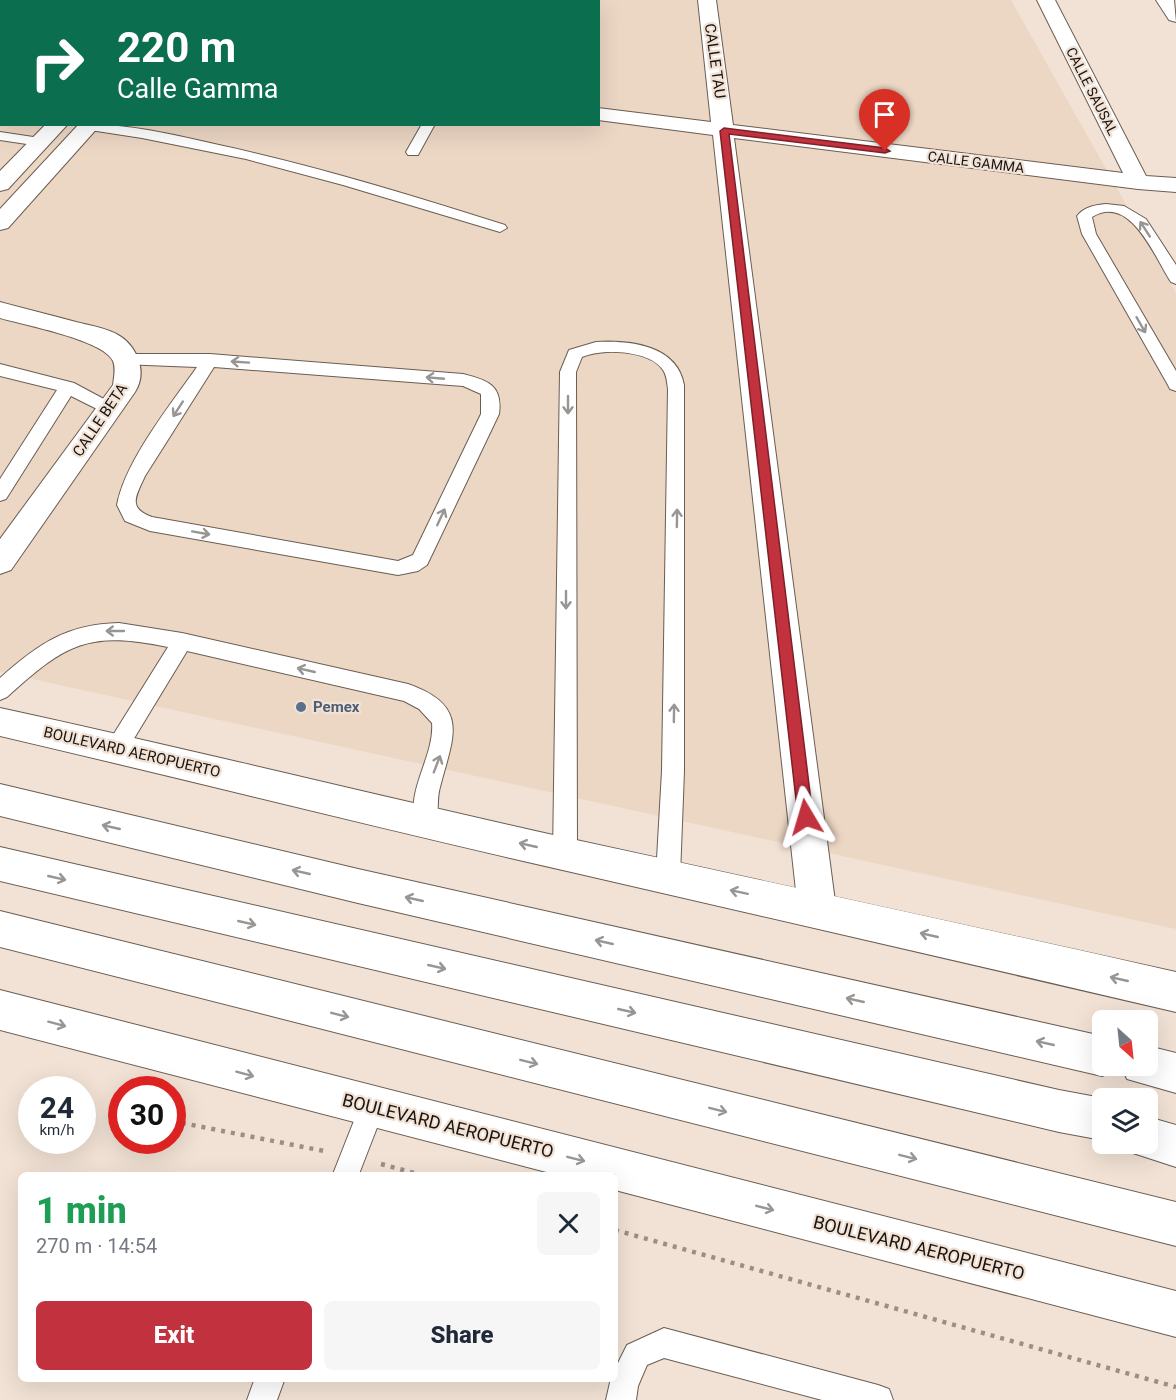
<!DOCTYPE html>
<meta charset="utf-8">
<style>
body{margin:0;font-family:Roboto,sans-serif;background:#f6f6f7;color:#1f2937;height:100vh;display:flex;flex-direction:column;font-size:22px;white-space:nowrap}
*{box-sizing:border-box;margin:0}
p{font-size:20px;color:#747a83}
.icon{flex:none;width:33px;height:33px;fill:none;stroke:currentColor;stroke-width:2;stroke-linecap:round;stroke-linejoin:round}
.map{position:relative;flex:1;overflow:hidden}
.panel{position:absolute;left:18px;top:1172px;width:600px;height:210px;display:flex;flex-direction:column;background:#fff;border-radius:9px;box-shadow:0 6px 24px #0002}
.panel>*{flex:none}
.top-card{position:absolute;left:0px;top:0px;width:600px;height:126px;box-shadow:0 6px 24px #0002;background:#0b6e4f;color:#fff;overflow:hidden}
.needle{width:39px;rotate:153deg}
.buttons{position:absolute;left:1092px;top:1010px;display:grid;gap:12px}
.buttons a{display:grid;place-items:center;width:66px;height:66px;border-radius:9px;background:#fff;box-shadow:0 6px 24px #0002;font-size:30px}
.speed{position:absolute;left:18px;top:1076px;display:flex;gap:12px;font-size:30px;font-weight:700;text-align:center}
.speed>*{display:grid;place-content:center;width:78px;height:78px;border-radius:50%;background:#fff;box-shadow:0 6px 24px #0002;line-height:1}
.speed small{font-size:15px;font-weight:400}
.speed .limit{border:9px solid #d22;background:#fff;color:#111}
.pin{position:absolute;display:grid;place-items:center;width:51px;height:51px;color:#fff;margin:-62px -26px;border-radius:50% 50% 50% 0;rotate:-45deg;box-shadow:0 0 6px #0007}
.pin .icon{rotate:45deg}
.me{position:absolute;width:66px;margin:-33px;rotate:353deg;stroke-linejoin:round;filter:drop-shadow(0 0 4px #0008)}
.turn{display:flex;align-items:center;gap:21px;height:126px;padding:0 18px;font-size:27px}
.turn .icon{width:78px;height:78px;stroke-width:2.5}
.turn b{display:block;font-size:42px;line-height:51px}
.round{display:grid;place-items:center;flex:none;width:63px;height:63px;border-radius:9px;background:#f6f6f7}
.overview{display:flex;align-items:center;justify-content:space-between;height:102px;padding:0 18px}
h1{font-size:36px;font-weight:800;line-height:45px;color:#1e9e55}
.cta{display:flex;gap:12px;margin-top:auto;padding:12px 18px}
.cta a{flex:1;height:69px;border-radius:9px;background:#c1313e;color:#fff;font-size:24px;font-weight:800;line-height:69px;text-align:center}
.cta a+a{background:#f6f6f7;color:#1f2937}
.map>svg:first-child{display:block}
.built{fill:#ecd6c4;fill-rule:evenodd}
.building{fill:#ada2e5;stroke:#868494;stroke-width:1.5}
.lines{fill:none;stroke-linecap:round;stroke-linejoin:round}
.lane-casing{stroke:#6a5d52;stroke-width:2}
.street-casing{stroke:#6a5d52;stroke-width:2}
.secondary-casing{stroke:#6a5d52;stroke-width:2}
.primary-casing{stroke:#6a5d52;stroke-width:2}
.highway-casing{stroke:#6a5d52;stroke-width:2}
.path{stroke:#9a8f85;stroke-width:4.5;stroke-dasharray:4 6;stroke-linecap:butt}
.lane{fill:#fff;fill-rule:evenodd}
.street{fill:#fff;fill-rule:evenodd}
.secondary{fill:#fff;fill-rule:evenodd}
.primary{fill:#fff;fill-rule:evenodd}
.highway{fill:#fff;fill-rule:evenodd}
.oneway{stroke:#989593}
.route{fill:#c1313e;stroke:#7d2028;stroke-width:1.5}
.service-dot{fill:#5c6f8a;stroke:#f2e2d5;stroke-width:2}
.labels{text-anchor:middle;stroke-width:4.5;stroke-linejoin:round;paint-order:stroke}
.far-street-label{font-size:14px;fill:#191410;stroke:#f2e2d5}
.street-label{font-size:15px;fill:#191410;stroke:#f2e2d5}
.service-label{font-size:15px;font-weight:bold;fill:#4e5e75;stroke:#f2e2d5;text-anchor:start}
.near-street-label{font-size:18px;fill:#191410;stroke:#f2e2d5}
</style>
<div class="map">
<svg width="1176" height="1400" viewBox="0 0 1176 1400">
<rect width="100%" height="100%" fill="#f2e2d5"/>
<path class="built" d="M0,0H1011L1176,293V929L0,672ZM2,2H598V124H2Z"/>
<path class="building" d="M324,0H420L322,2Z"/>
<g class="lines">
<g class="lane-casing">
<path id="lane" d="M112,0H132L133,2H111Z
M238,0H259L260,2H239Z
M84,124C130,124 175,135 219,145C316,166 411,195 505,225L507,228L500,232L343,185L246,159L142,138L90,130L85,129Z
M422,124H435L418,155H408L406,152Z
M0,132L40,138L47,142L40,146L0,140Z
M1106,204L1124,206L1146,219L1176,265V284L1171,282C1155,258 1131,193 1092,217L1096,234L1176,371V391L1170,389L1168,385L1082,234L1077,216C1084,207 1095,205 1106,204Z
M596,342C630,340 677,345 684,385V771L680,876L676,884L668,887L660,884L656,876L662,771L668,389C667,383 667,376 663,370C650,350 602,348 582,357L576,372L577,854L573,862L565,865L557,862L553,854L560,372L569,350Z
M127,354H210L463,374C487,380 503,385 499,414L427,565L418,571L398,575L150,531L125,521L117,505C125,461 171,404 197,367L121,364L119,360L121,356ZM214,367L463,386L481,394V414L413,555L398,561L152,517C127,508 136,496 145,476Z
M0,364L74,383L115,405L118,409L115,413L109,415L71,396L6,499L0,501V479L57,390L0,376Z
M119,623L182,633L408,684C471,706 453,737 440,787C436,800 440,815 434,828L426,831L418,828C402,794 435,758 432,723L419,709L404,701L187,651L124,755L116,757L108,755L105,748L168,647C88,630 65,644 7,697L0,700V678C38,644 67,624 119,623Z
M372,1094L381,1098L385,1107L359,1174H333L363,1098Z
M664,1328L878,1385L889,1389L893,1400H822L664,1358L647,1365L638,1386L636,1400H606L611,1378H615V1369L627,1345Z
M255,1378H285L277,1400H247Z"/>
</g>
<g class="street-casing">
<path id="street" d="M698,0H716L733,125L1123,173L1037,0H1055L1146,176L1176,178V192L1138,189L734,138L836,909L830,922L817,927L804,922L798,909L713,135L598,120V108L711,122Z
M1156,0H1174L1176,22L1169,20Z
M0,29H2V41H0Z
M0,302C25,309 51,315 76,322C88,325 101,327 112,332C135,341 149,370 135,392L11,570L0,574V539L113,385C114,377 116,368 113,361C104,340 24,325 0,318Z"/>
</g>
<g class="secondary-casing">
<path id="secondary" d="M0,708C189,749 378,796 567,838C770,882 973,926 1176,972V1012C973,964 770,918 567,871C378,828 189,780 0,736Z
M0,990L1176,1291V1337L615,1190V1174H554L0,1030Z"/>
</g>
<g class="primary-casing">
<path id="primary" d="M166,0H185L165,2Z
M200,0H218L199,2Z
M46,124H68L8,189L0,191V171Z
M79,124H101L8,228L0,230V209Z"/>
</g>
<g class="highway-casing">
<path id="highway" d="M0,784L358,869L1102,1036V1065H1118L1116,1070L1102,1076L358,903L0,816Z
M0,847L1059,1090L1102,1098V1140L1059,1132L0,881Z
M0,911L1176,1202V1246L0,947Z
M1148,1046L1176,1053V1093L1127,1079L1121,1065H1148Z
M1148,1117L1176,1125V1167L1133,1153L1129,1143H1148Z"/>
</g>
<path class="path" d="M113,1110L122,1111
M172,1121L324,1151
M381,1164L418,1174
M615,1230L1176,1387"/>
<use href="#lane" class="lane"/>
<use href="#street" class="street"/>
<use href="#secondary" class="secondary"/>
<use href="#primary" class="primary"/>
<use href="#highway" class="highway"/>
</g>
<defs><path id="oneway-shaft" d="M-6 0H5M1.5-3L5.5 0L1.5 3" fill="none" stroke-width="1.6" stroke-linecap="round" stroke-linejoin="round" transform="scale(1.5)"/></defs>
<g class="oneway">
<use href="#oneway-shaft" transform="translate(1145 229) rotate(-123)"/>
<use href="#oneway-shaft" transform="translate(1141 325) rotate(60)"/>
<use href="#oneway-shaft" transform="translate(240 362) rotate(-176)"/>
<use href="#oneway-shaft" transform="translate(435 378) rotate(-175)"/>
<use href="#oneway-shaft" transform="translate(568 405) rotate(90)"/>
<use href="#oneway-shaft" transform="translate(178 409) rotate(123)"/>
<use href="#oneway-shaft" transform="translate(441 517) rotate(-65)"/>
<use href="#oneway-shaft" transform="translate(677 518) rotate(-89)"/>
<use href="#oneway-shaft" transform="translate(201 533) rotate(10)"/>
<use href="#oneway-shaft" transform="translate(566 600) rotate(90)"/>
<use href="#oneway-shaft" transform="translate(115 631) rotate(-180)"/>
<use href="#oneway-shaft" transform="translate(306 670) rotate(-167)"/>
<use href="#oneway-shaft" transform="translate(674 713) rotate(-89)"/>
<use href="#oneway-shaft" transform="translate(437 764) rotate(-69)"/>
<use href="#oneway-shaft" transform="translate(111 827) rotate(-167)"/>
<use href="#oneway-shaft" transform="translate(528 845) rotate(-167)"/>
<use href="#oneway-shaft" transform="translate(301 872) rotate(-167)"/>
<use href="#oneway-shaft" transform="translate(57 878) rotate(13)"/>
<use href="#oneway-shaft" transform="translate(739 892) rotate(-168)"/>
<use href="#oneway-shaft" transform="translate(414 899) rotate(-167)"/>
<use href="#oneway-shaft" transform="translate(247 923) rotate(13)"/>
<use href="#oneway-shaft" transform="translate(929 935) rotate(-167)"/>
<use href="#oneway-shaft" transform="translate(604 942) rotate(-167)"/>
<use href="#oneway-shaft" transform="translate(437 967) rotate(13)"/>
<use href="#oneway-shaft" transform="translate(1119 979) rotate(-167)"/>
<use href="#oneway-shaft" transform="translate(855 1000) rotate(-167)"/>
<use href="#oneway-shaft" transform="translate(627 1011) rotate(13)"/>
<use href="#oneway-shaft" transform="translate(340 1015) rotate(14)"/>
<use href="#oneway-shaft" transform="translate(57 1024) rotate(15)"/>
<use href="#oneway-shaft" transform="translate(1045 1043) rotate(-167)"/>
<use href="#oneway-shaft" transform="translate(529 1062) rotate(14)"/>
<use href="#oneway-shaft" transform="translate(245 1074) rotate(15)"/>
<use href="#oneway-shaft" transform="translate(718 1110) rotate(14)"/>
<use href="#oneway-shaft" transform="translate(908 1157) rotate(14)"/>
<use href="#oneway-shaft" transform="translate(576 1159) rotate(14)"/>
<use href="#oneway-shaft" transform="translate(765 1208) rotate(14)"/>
</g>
<path class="route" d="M724,128L885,148L890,151L885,153L729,134L813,817L811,821L806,823L801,821L798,817L720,131Z"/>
<circle class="service-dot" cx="301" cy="707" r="6"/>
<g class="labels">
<g class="far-street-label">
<text transform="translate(1092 91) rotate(63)" y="5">CALLE SAUSAL</text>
<text transform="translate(976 162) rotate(7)" y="5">CALLE GAMMA</text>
</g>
<g class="street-label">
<text transform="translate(715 61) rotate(82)" y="5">CALLE TAU</text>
<text transform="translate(100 420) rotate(-56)" y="5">CALLE BETA</text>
<text transform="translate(132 752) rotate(13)" y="5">BOULEVARD AEROPUERTO</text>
</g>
<g class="service-label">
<text x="313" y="712">Pemex</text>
</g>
<g class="near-street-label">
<text transform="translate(448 1126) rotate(14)" y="6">BOULEVARD AEROPUERTO</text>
<text transform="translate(919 1248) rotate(14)" y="6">BOULEVARD AEROPUERTO</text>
</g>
</g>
</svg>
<div class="buttons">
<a><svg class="needle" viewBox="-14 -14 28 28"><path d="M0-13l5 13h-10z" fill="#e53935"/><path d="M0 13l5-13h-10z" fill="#747a83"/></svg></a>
<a><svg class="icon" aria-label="layers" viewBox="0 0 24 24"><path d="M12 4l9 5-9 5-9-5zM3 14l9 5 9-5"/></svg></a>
</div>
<div class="speed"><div>24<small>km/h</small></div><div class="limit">30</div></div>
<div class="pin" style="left:885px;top:151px;background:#d93025"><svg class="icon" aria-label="arrive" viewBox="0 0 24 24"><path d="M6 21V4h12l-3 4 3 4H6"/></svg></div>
<svg class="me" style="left:806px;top:817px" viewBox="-20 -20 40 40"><path d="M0-17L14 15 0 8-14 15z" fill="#c1313e" stroke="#fff" stroke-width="4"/></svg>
<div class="top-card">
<div class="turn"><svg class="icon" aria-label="right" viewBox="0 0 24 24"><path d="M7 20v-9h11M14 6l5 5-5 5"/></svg><div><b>220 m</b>Calle Gamma</div></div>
</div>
<section class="panel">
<div class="overview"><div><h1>1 min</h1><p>270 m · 14:54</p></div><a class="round"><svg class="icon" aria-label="close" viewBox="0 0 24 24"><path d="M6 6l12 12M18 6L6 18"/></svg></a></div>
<div class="cta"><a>Exit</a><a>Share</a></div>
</section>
</div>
